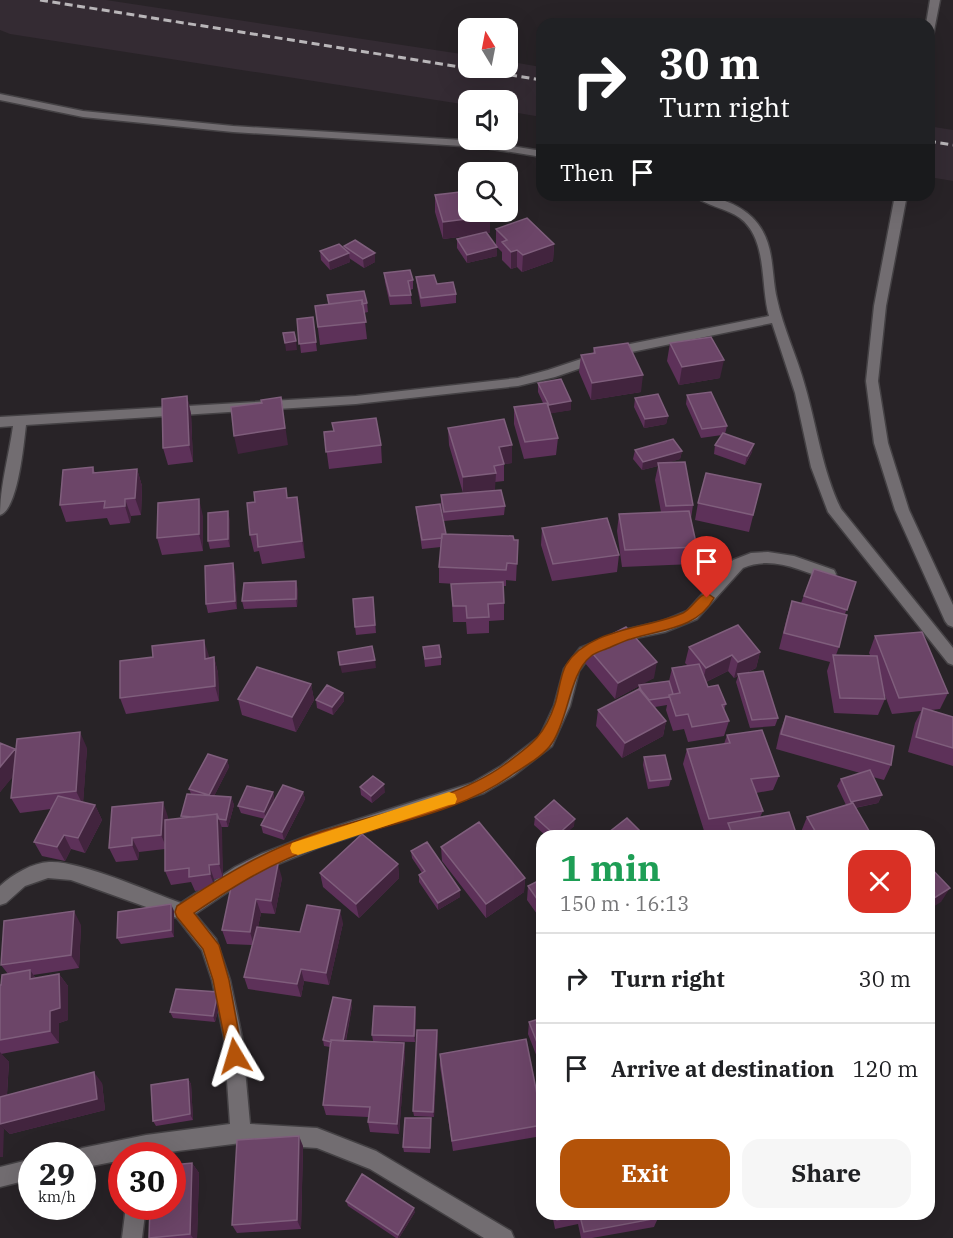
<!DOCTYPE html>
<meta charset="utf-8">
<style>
body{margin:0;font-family:"IBM Plex Serif",serif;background:#f6f6f6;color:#202124;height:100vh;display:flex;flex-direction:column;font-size:22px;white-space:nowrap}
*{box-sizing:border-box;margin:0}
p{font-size:20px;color:#757577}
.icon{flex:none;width:33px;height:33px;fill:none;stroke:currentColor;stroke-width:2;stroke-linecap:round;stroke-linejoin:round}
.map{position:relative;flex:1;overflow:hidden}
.details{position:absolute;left:536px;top:830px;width:399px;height:390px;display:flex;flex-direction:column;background:#fff;border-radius:18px;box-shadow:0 6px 24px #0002}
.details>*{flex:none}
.top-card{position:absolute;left:536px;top:18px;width:399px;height:183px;border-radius:18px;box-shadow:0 6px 24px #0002;background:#202124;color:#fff;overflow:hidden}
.needle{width:39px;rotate:350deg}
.buttons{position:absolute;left:458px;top:18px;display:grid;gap:12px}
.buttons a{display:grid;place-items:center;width:60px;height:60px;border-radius:12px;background:#fff;box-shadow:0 6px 24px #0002;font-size:30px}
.speed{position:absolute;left:18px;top:1142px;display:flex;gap:12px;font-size:30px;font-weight:700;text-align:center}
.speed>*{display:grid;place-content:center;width:78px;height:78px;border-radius:50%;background:#fff;box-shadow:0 6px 24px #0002;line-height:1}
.speed small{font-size:15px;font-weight:400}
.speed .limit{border:9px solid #d22;background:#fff;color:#111}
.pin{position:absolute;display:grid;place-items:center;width:51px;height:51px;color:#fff;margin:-62px -26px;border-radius:50% 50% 50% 0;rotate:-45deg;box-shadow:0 0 6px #0007}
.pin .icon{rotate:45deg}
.me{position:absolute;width:66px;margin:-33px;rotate:353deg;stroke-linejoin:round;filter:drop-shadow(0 0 4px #0008)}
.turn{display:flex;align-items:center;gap:21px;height:126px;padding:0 24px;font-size:27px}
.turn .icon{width:78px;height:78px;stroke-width:2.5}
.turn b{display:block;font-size:42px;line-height:51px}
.then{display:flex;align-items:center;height:57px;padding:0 24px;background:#0003;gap:12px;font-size:22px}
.round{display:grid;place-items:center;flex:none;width:63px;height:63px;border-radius:18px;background:#f6f6f6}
.summary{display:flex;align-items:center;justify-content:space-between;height:102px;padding:0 24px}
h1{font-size:36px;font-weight:700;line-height:45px;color:#1e9e55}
.action{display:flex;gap:12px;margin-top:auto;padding:12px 24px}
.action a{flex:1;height:69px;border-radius:18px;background:#b45309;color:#fff;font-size:24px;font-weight:700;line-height:69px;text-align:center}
.action a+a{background:#f6f6f6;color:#202124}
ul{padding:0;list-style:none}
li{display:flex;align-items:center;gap:18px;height:90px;padding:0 24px;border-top:2px solid #e0e0e0}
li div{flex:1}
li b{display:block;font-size:22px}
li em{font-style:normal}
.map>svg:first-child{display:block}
.built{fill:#342b33}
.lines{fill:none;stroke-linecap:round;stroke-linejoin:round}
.minor-casing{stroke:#444144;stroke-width:3}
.minor{fill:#726d71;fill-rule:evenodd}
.rail{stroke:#b9b6b9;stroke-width:3;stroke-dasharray:8 4.5;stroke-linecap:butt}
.wall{fill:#5d3159}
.shaded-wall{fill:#42243e}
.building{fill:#6c4568;stroke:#7f5e7c;stroke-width:1.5}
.route{fill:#b45309;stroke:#753606;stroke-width:1.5}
.slow{fill:#f59e0b}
</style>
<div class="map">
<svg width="953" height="1238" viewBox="0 0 953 1238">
<rect width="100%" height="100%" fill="#282327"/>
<path class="built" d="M0,0H106L468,55V68H507V61L541,67V117L507,111V100H468V105L10,34L0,30Z
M928,126L953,130V181L929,177Z"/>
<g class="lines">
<g class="minor-casing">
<path id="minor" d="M930,0H940L933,36L928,39V24H926Z
M0,94L83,111L233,126L479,141L542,151V157L479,147L233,132L83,117L0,100Z
M693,195C716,195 744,205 758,224C775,246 771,274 777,299C783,328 797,356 805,386C817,427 822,470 841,509L953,648V665L948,663L828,512L811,467L795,393L772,323L622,354L555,377L518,386L356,404L26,425C24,442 18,510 0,515C0,485 9,456 13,426L0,427V417L356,396L518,378L548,370L620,346L769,316C760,285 768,239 740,218C726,208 706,206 693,195Z
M895,195H907L886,306L878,381L888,443L909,510L953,605V627L948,625L945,621L895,510L874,443L866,381L874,306Z
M768,552L794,556L834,570L836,574L834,578L829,580C801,571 772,555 743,568L697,619L665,632L631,639L590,656L579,671L570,706L552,746L513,776L484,793L317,848L273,866L247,879L195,914L216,939L230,980L242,1037L250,1124L317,1128L376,1151L511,1231L514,1238H484L370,1169L317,1148L241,1143L146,1155H122V1160L82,1168V1155H73L75,1151L82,1148L146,1135L230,1124L224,1037L212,980L202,950L177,918L71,880L48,878L25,886L6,903L0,905V886C13,874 32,863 49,862C79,860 150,892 181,903L235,867L261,854L315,833L472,783L501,766L540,736L554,706L564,669L580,648L624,630L663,621L687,611L733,560L751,553Z
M32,1159V1179L0,1187V1167Z
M126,1206H146L142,1238H122Z"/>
</g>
<use href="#minor" class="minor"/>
<path class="rail" d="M40,0L542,80
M928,141L953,145"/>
</g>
<path class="wall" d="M435,195L490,233H487L496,246V229L554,244L553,261L522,272L517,267L511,269L502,260V252L497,247V256L467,263L457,248V239L475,235L443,239L435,212Z
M344,246L375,262L364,268L349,258L350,262L330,270L321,260L320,251L344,249Z
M384,273L413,280V289L410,290L412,304L390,305L385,282Z
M416,277L437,284L456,294V303L421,307L417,286Z
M327,295L367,303L368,312L364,313L367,339L320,345L315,306L328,304Z
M313,317L317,351L301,353L297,319Z
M670,343L720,378L679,385L667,361Z
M594,348L641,392L591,400L579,372L581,355L593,353Z
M538,383L571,410L550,413L558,438L556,455L524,459L514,424V407L543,403L538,392Z
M687,395L727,426L725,434L752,452L745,465L714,454L715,445L722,435L701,438L686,404Z
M187,396L191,414L193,462L168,465L163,448Z
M635,398L668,416L666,424L644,428L634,407Z
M448,428L512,463L504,464V481L495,482V490L485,491L505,506L504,515L444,521L441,504V495L463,493L449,445Z
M324,432L381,445L382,463L329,469Z
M635,450L682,451L680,459L669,462L693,505L691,519L697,547L693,564L622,567L617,531L619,514L661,512L655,480L658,466L642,470L633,459Z
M93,467L95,473L137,469L142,486L141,515L131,516L130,523L110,525L107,518L66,522L60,505Z
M761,484L749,532L695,520L698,503Z
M288,498L300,514L305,558L262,564L259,551L254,552L250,535Z
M416,507L446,534L518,540L516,581L506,580V586H503L504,603V620L489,621V633L467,634L466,622H453L451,584H456L439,583V567L441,547L422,549L417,516Z
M203,516V551L162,555L157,538Z
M230,520V547L210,549L208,541Z
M542,528L619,555L617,572L552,581L541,545Z
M814,569L856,582L845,614L839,647L836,655H870L869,653L875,636L948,693L940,709L931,710L953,717V766L908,752L915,723L921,711L892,714L884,693L885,699L878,715L834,713L827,671L830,662L779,649L787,617L792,601L801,603Z
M235,571L237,609L208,613L206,604Z
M298,589L297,607L244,609L242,601Z
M373,597L376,633L356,635L355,627Z
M423,647L441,657V665L425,667Z
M587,647L654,678L641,684L669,681L672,668L687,665L685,663L689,647L760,652L756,668L744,674L778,718L775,726L750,728L736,682L738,676L734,678L728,671L706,682L708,687L726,704L724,710L729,721L724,736L688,742L684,729L673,731L666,710L667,705L655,707L666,721L663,736L622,758L596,726L598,710L638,690L639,686L615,699L585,663Z
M209,656V658L214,657L218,673L219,701L126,714L120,698Z
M311,684L314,700L296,732L242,715L238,699Z
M343,693L344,701L333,715L317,708L316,700Z
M786,716L891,765L884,780L873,777L882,795L878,803L855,808L872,836H803L801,832L807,817L846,805L837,786L841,779L860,773L776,749L780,731Z
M727,735L779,776L773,790L756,793L763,811L760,817L797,836H724L726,831L705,834L683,764L687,749L724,744Z
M0,743L15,749L16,752L87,748L83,802L95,805L102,820L85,853L71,849L65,861L42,856L34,842L51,809L20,813L11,798L13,776L0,792Z
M644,757L671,779L669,786L648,789L643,765Z
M227,760L229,767L214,796L231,797L234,805L228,827H221L223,878L214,879L215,888L195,891L191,882L171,885L165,871V849L139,852L138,860L116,862L109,848L168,817V820L182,818L181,816L191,794L189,789Z
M360,787L385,792L372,803L361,795Z
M273,792L274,799L271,807L303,792L305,799L284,840L263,833L261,825L265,819L241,813L238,806Z
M535,817L574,826L563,836H546L534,825Z
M441,847L525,878L524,892L486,918L442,861Z
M411,851L460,897L438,910L419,882V875L422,873L412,858Z
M398,864L399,878L359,918L323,887L320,873Z
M234,873L282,878L275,914L261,913L258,927L300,932L343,923L329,985L304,981L301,997L248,989L244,977L252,945L227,944L222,930Z
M542,879V921L527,900L528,886Z
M174,911V937L121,944L117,938Z
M81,925L79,968L33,975L36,978L59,974L68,986V1020L59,1023V1043L1,1054L9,1062L7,1095L102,1083L105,1110L10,1134L0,1125V985H1L8,974L1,965Z
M218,992L221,999L215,1022L173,1018L170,1012Z
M352,1006L346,1041L404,1043L405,1055L399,1134L370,1132L368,1122V1117L326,1115L323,1105L330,1047L324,1046L323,1040Z
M416,1013L415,1042L373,1041L372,1035Z
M542,1018V1070L528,1034L529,1022Z
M438,1036L434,1117L414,1116L413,1111Z
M440,1054L537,1094L542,1093V1136L453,1151L440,1066Z
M188,1079L191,1084L193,1120L156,1126L153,1121Z
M431,1118L430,1153L404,1152L403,1147Z
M303,1146L301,1229L237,1233L232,1225Z
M192,1163L199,1173L197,1238H149Z
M346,1201L415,1212L399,1238H396L348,1206Z
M552,1214H657L658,1218L654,1227L592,1238H581L578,1224L555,1229Z"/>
<path class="shaded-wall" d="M490,216V233L443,239V222Z
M554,244L553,261L522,272L523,255Z
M497,247V256L467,263V255Z
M517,250V267L511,269V252Z
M349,253L350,262L330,270L329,261Z
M375,253V262L364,268L363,259Z
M296,341L297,350L286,351L285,343Z
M724,360L720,378L679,385L682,367Z
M643,375L641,392L591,400L592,383Z
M187,396L191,414L193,462L189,445Z
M281,397L288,445L238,454L234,436Z
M571,401V410L548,414L549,405Z
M668,416L666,424L644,428L645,419Z
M754,444L752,452L745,465L747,456Z
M512,445V463L498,465L499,447Z
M682,451L680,459L659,466L658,463V466L642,470L643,462Z
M137,469L142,486L141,515L135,498Z
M496,473L495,490L463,494V477Z
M297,497L300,514L305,558L302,541Z
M125,499L131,516L130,523L125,506Z
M199,499L203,516V551L199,534Z
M228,511L230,520V547L228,539Z
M233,563L235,571L237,609L235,601Z
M296,581L298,589L297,607L296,599Z
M204,640L209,656L210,674L205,659Z
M760,652L756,668L739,676L738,674V676L734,678L738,662Z
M732,655L728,671L702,684L706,668Z
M214,657L218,673L219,701L215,686Z
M375,660L376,668L342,673L340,665Z
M657,662L654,678L615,699L618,683Z
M311,684L314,700L296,732L292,717Z
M343,693L344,701L333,715L332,707Z
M666,721L663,736L622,758L625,743Z
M80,732L87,748L83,805L76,791Z
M15,749L23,765L0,792V767Z
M227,760L229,767L211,802L209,795Z
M384,784L385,792L372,803L371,796Z
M273,792L274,799L266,819L264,812Z
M303,792L305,799L284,840L282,832Z
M882,795L878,803L848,809L851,802Z
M231,797L234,805L228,827L226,820Z
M163,802L168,817L167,849L161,835Z
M95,805L102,820L85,853L78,838Z
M217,814L222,828L223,878L219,864Z
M575,819L574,826L563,836H556Z
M64,835L71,849L65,861L57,847Z
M132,838L139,852L138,860L132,845Z
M278,864L282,878L275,914L271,901Z
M398,864L399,878L359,918L356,904Z
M209,865L214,879L215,888L210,874Z
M525,878L524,892L486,918V904Z
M950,888L941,902L928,910V902Z
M460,890V897L438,910V903Z
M256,899L261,913L254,946L250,932Z
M171,904L174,911V937L171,930Z
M340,910L343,923L329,985L326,973Z
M74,911L81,925L79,968L71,955Z
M301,969L304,981L301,997L297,984Z
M30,970L39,983L30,979Z
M59,974L68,986V1020L59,1023V1043L50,1031V1011Z
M218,992L221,999L215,1022L213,1016Z
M351,1000L352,1006L344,1049L343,1043Z
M415,1007L416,1013L415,1042L414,1036Z
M437,1030L438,1036L434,1117L433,1112Z
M404,1043L405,1055L399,1134L397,1124Z
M0,1052L9,1062L5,1123L94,1072L102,1083L105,1110L10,1134L0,1125Z
M188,1079L191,1084L193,1120L190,1114Z
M0,1125L4,1129L3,1157H0Z
M299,1136L303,1146L301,1229L297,1220Z
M192,1163L199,1173L197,1238H193L190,1234Z
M414,1208L415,1212L399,1238H398V1235Z"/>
<path class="building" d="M468,191V212H489L490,216L443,222L435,195Z
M527,218L554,244L523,255L517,250L511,252L502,242L507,240L496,229Z
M486,232L497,247L467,255L457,239Z
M355,240L375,253L363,259L344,246Z
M339,244L349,253L329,261L320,251Z
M410,270L413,280L408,281L411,295L390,296L384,273Z
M434,275L437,284L453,282L456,294L421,298L416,277Z
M364,291L367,303L362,304V300L329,304L327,295Z
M362,300L366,322L318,327L315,306Z
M313,317L316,342L299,344L297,319Z
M294,332L296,341L285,343L283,333Z
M711,337L724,360L682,367L670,343Z
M628,343L643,375L592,383L581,355L595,353L594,348Z
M561,379L571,401L549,405L538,383Z
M711,392L727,426L702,429L687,395Z
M658,394L668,416L645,419L635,398Z
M187,396L189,445L163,448L162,399Z
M281,397L285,428L234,436L231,407L262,403L261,400Z
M547,403L558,438L525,442L514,407Z
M376,418L381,445L326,452L324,432L334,431L332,423Z
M504,419L512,445L499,447L504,464L494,466L496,473L463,477L448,428Z
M723,433L754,444L747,456L715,445Z
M673,439L682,451L643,462L635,450Z
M685,462L693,505L666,506L658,463Z
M93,467V473L137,469L135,498L125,499V506L104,508L105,501L60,505L63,470Z
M706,473L761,484L753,515L698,503Z
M286,488L287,498L297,497L302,541L258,547L257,534L250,535L247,503L255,502L254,492Z
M501,490L505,506L444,512L441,495Z
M199,499V534L157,538L158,503Z
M440,504L446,534H442V538L422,540L416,507Z
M228,511V539L208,541V513Z
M689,511L697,547L625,550L619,514Z
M607,518L619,555L553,564L542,528Z
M442,534L513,536L514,540H518L517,564L507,563L506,570L439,567Z
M233,563L235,601L206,604L205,566Z
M814,569L856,582L847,610L804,596Z
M296,581V599L242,601L244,583Z
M503,582L504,603L488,604L489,617L467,618L466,606H453L451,584Z
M373,597L375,625L355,627L353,599Z
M792,601L847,615L839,647L784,633Z
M738,625L760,652L738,662L732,655L706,668L689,647Z
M626,627L657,662L618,683L587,647Z
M922,632L948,693L899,698L875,636Z
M204,640L205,659L214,657L215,686L120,698V661L153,657L152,646Z
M439,645L441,657L425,659L423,647Z
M372,646L375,660L340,665L338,652Z
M833,655L877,656L885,699L840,698Z
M699,664L708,687L718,685L726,704L722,705L729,721L692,727L688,714L676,716L669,695L680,693L672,668Z
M257,667L311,684L292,717L238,699Z
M763,671L778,718L752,720L738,674Z
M669,681L673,694L669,695V697L649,700L641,690L639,685Z
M327,685L343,693L332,707L316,700Z
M639,689L666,721L625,743L598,710Z
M923,708L953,717V748L916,737Z
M786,716L894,746L891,765L781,734Z
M762,730L779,776L751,779L763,811L709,819L687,749L730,743L727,735Z
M80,732L76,791L11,798L17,739Z
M0,743L15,749L0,767Z
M208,754L227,760L209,795L189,789Z
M665,755L671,779L650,781L644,757Z
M870,770L882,795L851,802L841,779Z
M373,776L384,784L371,796L360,787Z
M283,785L303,792L282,832L261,825Z
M247,786L273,792L264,812L238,806Z
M187,794L231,797L226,820L219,819L217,814L193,817L181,816Z
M58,796L95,805L78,838L64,835L57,847L34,842Z
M554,800L575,819L556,836L535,817Z
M163,802L161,835L132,838V845L109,848L112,807Z
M853,803L872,836H818L807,817Z
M789,812L797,836H733L728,823Z
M217,814L219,864L209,865L210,874L189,877V868L165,871V820Z
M627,818L645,836H604Z
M479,822L525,878L486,904L441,847Z
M362,834L398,864L356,904L320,873Z
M427,842L460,890L438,903L419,875L425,871L411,851Z
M247,862L278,864L271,901L256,899L250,932L222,930L234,873L244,874Z
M928,865L950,888L928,902Z
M542,879V906L528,886Z
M171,904V930L117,938L118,912Z
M307,905L340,910L326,973L301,969L297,984L244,977L257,927L300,932Z
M74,911L71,955L1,965L4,921Z
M30,970V979L59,974L60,1008L50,1011V1031L0,1040V985H1L2,975Z
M176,989L218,992L213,1016L170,1012Z
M333,997L351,1000L343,1041L331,1040V1042L323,1040Z
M374,1006L415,1007L414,1036L372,1035Z
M542,1018V1055L529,1022Z
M417,1030H437L433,1112L413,1111Z
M526,1039L537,1094L542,1093V1125L452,1141L440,1054Z
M331,1040L404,1043L397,1124L368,1122L370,1107L323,1105Z
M94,1072L97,1099L0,1124V1097Z
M188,1079L190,1114L153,1121L151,1085Z
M405,1118H431L430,1148L403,1147Z
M299,1136L297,1220L232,1225L237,1140Z
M192,1163L190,1234L149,1238L150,1206H172V1165Z
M362,1174L414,1208L398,1235L346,1201Z
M555,1214H657L658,1218L584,1232L580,1216L557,1220Z"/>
<path class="route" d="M707,593L714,598C697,629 662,629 631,639C623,641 614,646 606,649C601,651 594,653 590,657C570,673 568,720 552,743C545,755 525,766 513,774C457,815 382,824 318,847C272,862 234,886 194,913L219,945L229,980L243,1056L241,1062L235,1065L229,1062L213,980L203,949L177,917L175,912L177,906C223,876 265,850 317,833C375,814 454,801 504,765C531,745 544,737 555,704C559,692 560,676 566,665C589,628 647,629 683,613C693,608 697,596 707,593Z"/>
<path class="slow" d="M449,792L455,794L457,799L455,804L449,805L298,855L292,853L290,848L292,843L298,841Z"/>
</svg>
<div class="buttons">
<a><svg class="needle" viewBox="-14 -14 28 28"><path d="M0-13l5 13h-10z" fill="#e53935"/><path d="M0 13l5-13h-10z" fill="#757577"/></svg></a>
<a><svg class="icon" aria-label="sound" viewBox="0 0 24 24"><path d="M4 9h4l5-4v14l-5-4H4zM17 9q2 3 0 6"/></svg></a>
<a><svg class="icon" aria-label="search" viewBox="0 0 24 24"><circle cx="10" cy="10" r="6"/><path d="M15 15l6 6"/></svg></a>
</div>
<div class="speed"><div>29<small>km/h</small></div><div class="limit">30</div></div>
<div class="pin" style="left:707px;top:598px;background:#d93025"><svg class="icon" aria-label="arrive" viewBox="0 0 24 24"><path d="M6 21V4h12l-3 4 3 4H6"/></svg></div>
<svg class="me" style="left:235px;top:1056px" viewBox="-20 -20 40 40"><path d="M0-17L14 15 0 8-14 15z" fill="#b45309" stroke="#fff" stroke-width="4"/></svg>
<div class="top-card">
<div class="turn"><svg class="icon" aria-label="right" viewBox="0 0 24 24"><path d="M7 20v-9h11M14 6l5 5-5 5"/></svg><div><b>30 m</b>Turn right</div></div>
<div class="then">Then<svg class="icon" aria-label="arrive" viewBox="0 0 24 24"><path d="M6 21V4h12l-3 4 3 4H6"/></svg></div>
</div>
<section class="details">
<div class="summary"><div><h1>1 min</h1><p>150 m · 16:13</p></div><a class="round" style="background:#d93025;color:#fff"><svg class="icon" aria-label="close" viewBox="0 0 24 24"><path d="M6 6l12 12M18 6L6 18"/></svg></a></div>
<ul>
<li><svg class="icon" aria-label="right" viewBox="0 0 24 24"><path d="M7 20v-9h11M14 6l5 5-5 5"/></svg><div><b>Turn right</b></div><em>30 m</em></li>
<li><svg class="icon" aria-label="arrive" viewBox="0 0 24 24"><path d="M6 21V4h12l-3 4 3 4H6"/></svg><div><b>Arrive at destination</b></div><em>120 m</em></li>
</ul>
<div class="action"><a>Exit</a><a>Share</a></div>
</section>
</div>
